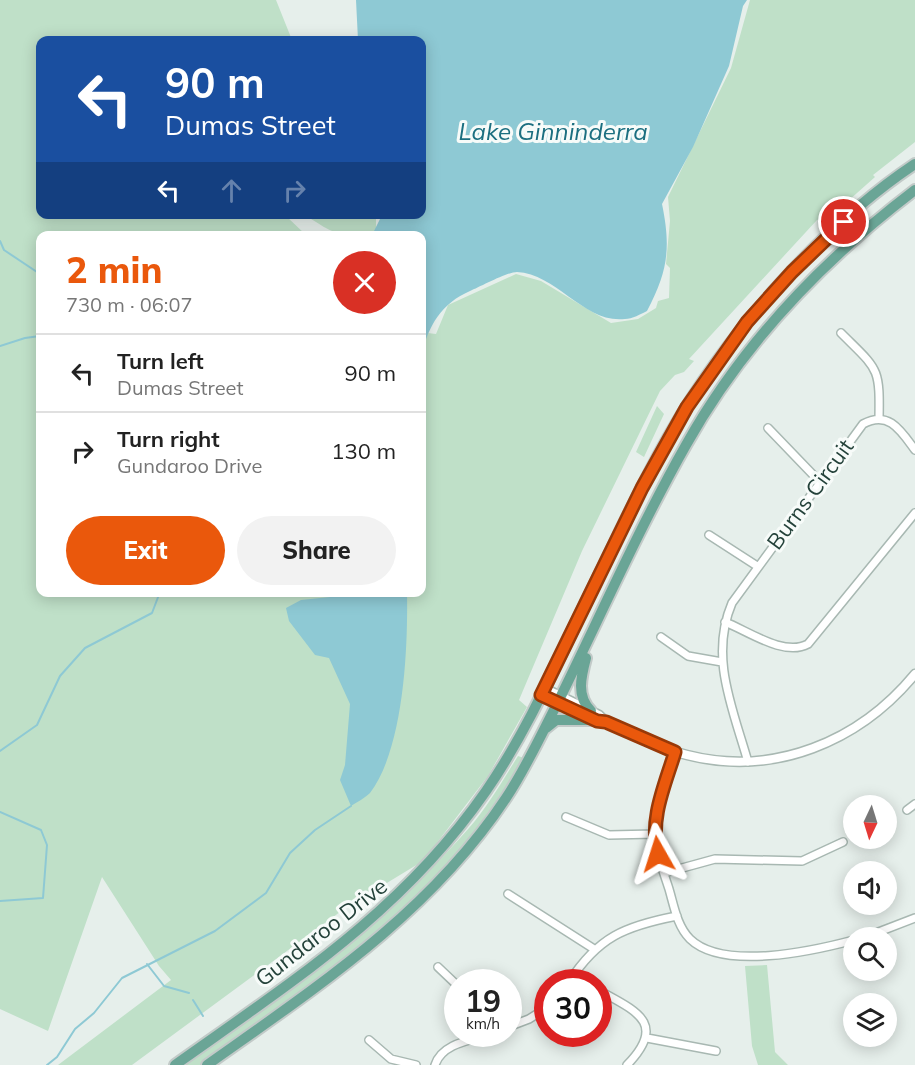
<!DOCTYPE html>
<meta charset="utf-8">
<style>
body{margin:0;font-family:Mulish,sans-serif;background:#f2f2f2;color:#222;height:100vh;display:flex;flex-direction:column;font-size:22px;white-space:nowrap}
*{box-sizing:border-box;margin:0}
p{font-size:20px;color:#767676}
.icon{flex:none;width:33px;height:33px;fill:none;stroke:currentColor;stroke-width:2;stroke-linecap:round;stroke-linejoin:round}
.map{position:relative;flex:1;overflow:hidden}
.drawer{position:absolute;left:36px;top:231px;width:390px;height:366px;display:flex;flex-direction:column;background:#fff;border-radius:12px;box-shadow:0 3px 15px #0003}
.drawer>*{flex:none}
.top-card{position:absolute;left:36px;top:36px;width:390px;height:183px;border-radius:12px;box-shadow:0 3px 15px #0003;background:#1a4fa0;color:#fff;overflow:hidden}
.needle{width:39px;rotate:184deg}
.buttons{position:absolute;left:843px;top:795px;display:grid;gap:12px}
.buttons a{display:grid;place-items:center;width:54px;height:54px;border-radius:50%;background:#fff;box-shadow:0 3px 15px #0003;font-size:30px}
.speed{position:absolute;left:444px;top:969px;display:flex;gap:12px;font-size:30px;font-weight:700;text-align:center}
.speed>*{display:grid;place-content:center;width:78px;height:78px;border-radius:50%;background:#fff;box-shadow:0 3px 15px #0003;line-height:1}
.speed small{font-size:15px;font-weight:400}
.speed .limit{border:9px solid #d22;background:#fff;color:#111}
.pin{position:absolute;display:grid;place-items:center;width:51px;height:51px;color:#fff;margin:-26px;border:3px solid #fff;border-radius:50%;box-shadow:0 2px 6px #0007}
.me{position:absolute;width:66px;margin:-33px;rotate:354deg;stroke-linejoin:round;filter:drop-shadow(0 0 4px #0008)}
.turn{display:flex;align-items:center;gap:21px;height:126px;padding:0 30px;font-size:27px}
.turn .icon{width:78px;height:78px;stroke-width:2.5}
.turn b{display:block;font-size:42px;line-height:51px}
.lanes{display:flex;align-items:center;height:57px;padding:0 30px;background:#0003;justify-content:center;gap:30px;direction:ltr}
.lanes .off{opacity:.35}
.round{display:grid;place-items:center;flex:none;width:63px;height:63px;border-radius:32px;background:#f2f2f2}
.overview{display:flex;align-items:center;justify-content:space-between;height:102px;padding:0 30px}
h1{font-size:36px;font-weight:800;line-height:45px;color:#ea580c}
.action{display:flex;gap:12px;margin-top:auto;padding:12px 30px}
.action a{flex:1;height:69px;border-radius:36px;background:#ea580c;color:#fff;font-size:24px;font-weight:800;line-height:69px;text-align:center}
.action a+a{background:#f2f2f2;color:#222}
ul{padding:0;list-style:none}
li{display:flex;align-items:center;gap:18px;height:78px;padding:0 30px;border-top:2px solid #e0e0e0}
li div{flex:1}
li b{display:block;font-size:22px}
li em{font-style:normal}
.map>svg:first-child{display:block}
.green{fill:#bfe0c8}
.water{fill:#8ec9d4}
.lines{fill:none;stroke-linecap:round;stroke-linejoin:round}
.stream{stroke:#8ec9d4;stroke-width:2}
.minor-casing{stroke:#a8b8b2;stroke-width:10}
.tertiary-casing{stroke:#a8b8b2;stroke-width:11}
.primary-casing{stroke:#c2cac8;stroke-width:14}
.minor{stroke:#fff;stroke-width:7}
.tertiary{stroke:#fff;stroke-width:8}
.primary{stroke:#6aa596;stroke-width:10}
.route-casing{stroke:#983908;stroke-width:15}
.route{stroke:#ea580c;stroke-width:10}
.labels{text-anchor:middle;stroke-width:6;stroke-linejoin:round;paint-order:stroke}
.street-label{font-size:22px;fill:#24423a;stroke:#f7fbf9}
.water-label{font-size:24px;font-style:italic;fill:#1c6f80;stroke:#f7fbf9}
</style>
<div class="map">
<svg width="915" height="1065" viewBox="0 0 915 1065">
<rect width="100%" height="100%" fill="#e6efeb"/>
<path class="green" d="M0,0H276L292,40H40V214L285,215L306,235L40,236V592H422V351L425,354L423,344L428,333L436,334L448,305L516,274L541,281L611,323L638,319L656,308L658,301L669,298L670,268L666,264L670,221L668,197L731,68L750,0H915V142L873,175L875,177L839,209L817,220L689,359L694,361L684,372L675,375L660,391L582,551L519,700L527,707L488,776L423,861L344,909L132,1065H58L171,980L159,966L102,877L48,1031L0,1009Z
M305,215H376V231C345,243 330,231 305,215Z
M657,406L664,414L644,457L636,452Z
M518,756L524,758C482,826 433,890 371,940C317,984 258,1024 201,1065H183C288,990 384,925 469,828C488,806 503,780 518,756Z
M767,965L775,1052L788,1065H758L752,1046L745,966Z"/>
<path class="water" d="M356,0H747L743,6L729,66L693,147L662,204C671,248 668,271 647,311C641,314 632,319 625,319C585,324 557,274 517,272C507,272 480,287 470,291C442,303 428,326 422,354V236L372,235L382,215L422,214V40H358Z
M333,593H407C408,648 404,748 370,793C365,798 357,802 351,806L340,780L345,765L350,704L329,658L315,655L289,621L286,608L301,600L330,597Z"/>
<g class="lines">
<path class="stream" d="M0,241L4,250L40,274
M0,346L25,338L40,336
M0,751L37,725L60,676L85,648L152,613L160,592
M0,812L41,830L47,845L43,898L0,901
M147,964L164,986L189,993
M193,1000L203,1016
M47,1065L57,1057L75,1029L94,1013L122,978L215,931L266,893L290,853L315,830L351,806"/>
<g class="minor-casing">
<path id="minor" d="M841,333C878,370 880,366 879,419
M768,428L819,481
M709,535L757,566
M725,622C748,631 784,657 808,644L915,513
M661,637L688,656L722,662
M675,752C667,777 654,805 655,832C655,851 663,870 669,889C674,906 677,926 690,939C723,971 813,951 854,940
M748,762C733,709 709,657 732,603L863,424C889,410 901,431 915,450
M907,810L915,804
M566,817L609,835L655,834
M664,873L715,859L802,861L843,842
M508,894L594,949
M863,938L915,918
M438,967L458,986
M574,976L586,982
M569,982C598,937 625,926 677,916
M598,990C636,1011 668,1023 627,1065
M508,1027L529,1019L548,1007
M647,1038L716,1051
M369,1040L391,1059L416,1065
M435,1065C442,1043 472,1040 491,1034"/>
</g>
<g class="tertiary-casing">
<path id="tertiary" d="M544,688L599,715L606,722C632,735 658,748 687,755C774,777 859,742 915,674
M541,695L591,719"/>
</g>
<g class="primary-casing">
<path id="primary" d="M586,658C581,677 576,696 591,711
M546,728L556,720H593
M175,1065C293,981 402,912 486,791C528,730 557,662 589,596C616,541 641,484 672,431C727,335 822,226 915,164
M207,1065C317,987 430,913 506,798C526,768 541,735 558,702C600,617 639,528 686,445C743,343 823,260 915,190"/>
</g>
<use href="#minor" class="minor"/>
<use href="#tertiary" class="tertiary"/>
<use href="#primary" class="primary"/>
</g>
<g class="lines">
<g class="route-casing">
<path id="route" d="M658,854C649,819 665,785 675,752L606,722L597,721L541,695L642,488L687,407L747,322L792,272L844,222"/>
</g>
<use href="#route" class="route"/>
</g>
<g class="labels">
<g class="street-label">
<text transform="translate(810 494) rotate(-54)" y="8">Burns Circuit</text>
<text transform="translate(321 932) rotate(-38)" y="8">Gundaroo Drive</text>
</g>
<g class="water-label">
<text x="553" y="140">Lake Ginninderra</text>
</g>
</g>
</svg>
<div class="buttons">
<a><svg class="needle" viewBox="-14 -14 28 28"><path d="M0-13l5 13h-10z" fill="#e53935"/><path d="M0 13l5-13h-10z" fill="#767676"/></svg></a>
<a><svg class="icon" aria-label="sound" viewBox="0 0 24 24"><path d="M4 9h4l5-4v14l-5-4H4zM17 9q2 3 0 6"/></svg></a>
<a><svg class="icon" aria-label="search" viewBox="0 0 24 24"><circle cx="10" cy="10" r="6"/><path d="M15 15l6 6"/></svg></a>
<a><svg class="icon" aria-label="layers" viewBox="0 0 24 24"><path d="M12 4l9 5-9 5-9-5zM3 14l9 5 9-5"/></svg></a>
</div>
<div class="speed"><div>19<small>km/h</small></div><div class="limit">30</div></div>
<div class="pin" style="left:844px;top:222px;background:#d93025"><svg class="icon" aria-label="arrive" viewBox="0 0 24 24"><path d="M6 21V4h12l-3 4 3 4H6"/></svg></div>
<svg class="me" style="left:658px;top:854px" viewBox="-20 -20 40 40"><path d="M0-17L14 15 0 8-14 15z" fill="#ea580c" stroke="#fff" stroke-width="4"/></svg>
<div class="top-card">
<div class="turn"><svg class="icon" aria-label="left" viewBox="0 0 24 24"><path d="M17 20v-9H6M10 6l-5 5 5 5"/></svg><div><b>90 m</b>Dumas Street</div></div>
<div class="lanes"><svg class="icon" aria-label="left" viewBox="0 0 24 24"><path d="M17 20v-9H6M10 6l-5 5 5 5"/></svg><svg class="icon off" aria-label="ahead" viewBox="0 0 24 24"><path d="M12 20V5M6 11l6-6 6 6"/></svg><svg class="icon off" aria-label="right" viewBox="0 0 24 24"><path d="M7 20v-9h11M14 6l5 5-5 5"/></svg></div>
</div>
<section class="drawer">
<div class="overview"><div><h1>2 min</h1><p>730 m · 06:07</p></div><a class="round" style="background:#d93025;color:#fff"><svg class="icon" aria-label="close" viewBox="0 0 24 24"><path d="M6 6l12 12M18 6L6 18"/></svg></a></div>
<ul>
<li><svg class="icon" aria-label="left" viewBox="0 0 24 24"><path d="M17 20v-9H6M10 6l-5 5 5 5"/></svg><div><b>Turn left</b><p>Dumas Street</p></div><em>90 m</em></li>
<li><svg class="icon" aria-label="right" viewBox="0 0 24 24"><path d="M7 20v-9h11M14 6l5 5-5 5"/></svg><div><b>Turn right</b><p>Gundaroo Drive</p></div><em>130 m</em></li>
</ul>
<div class="action"><a>Exit</a><a>Share</a></div>
</section>
</div>
